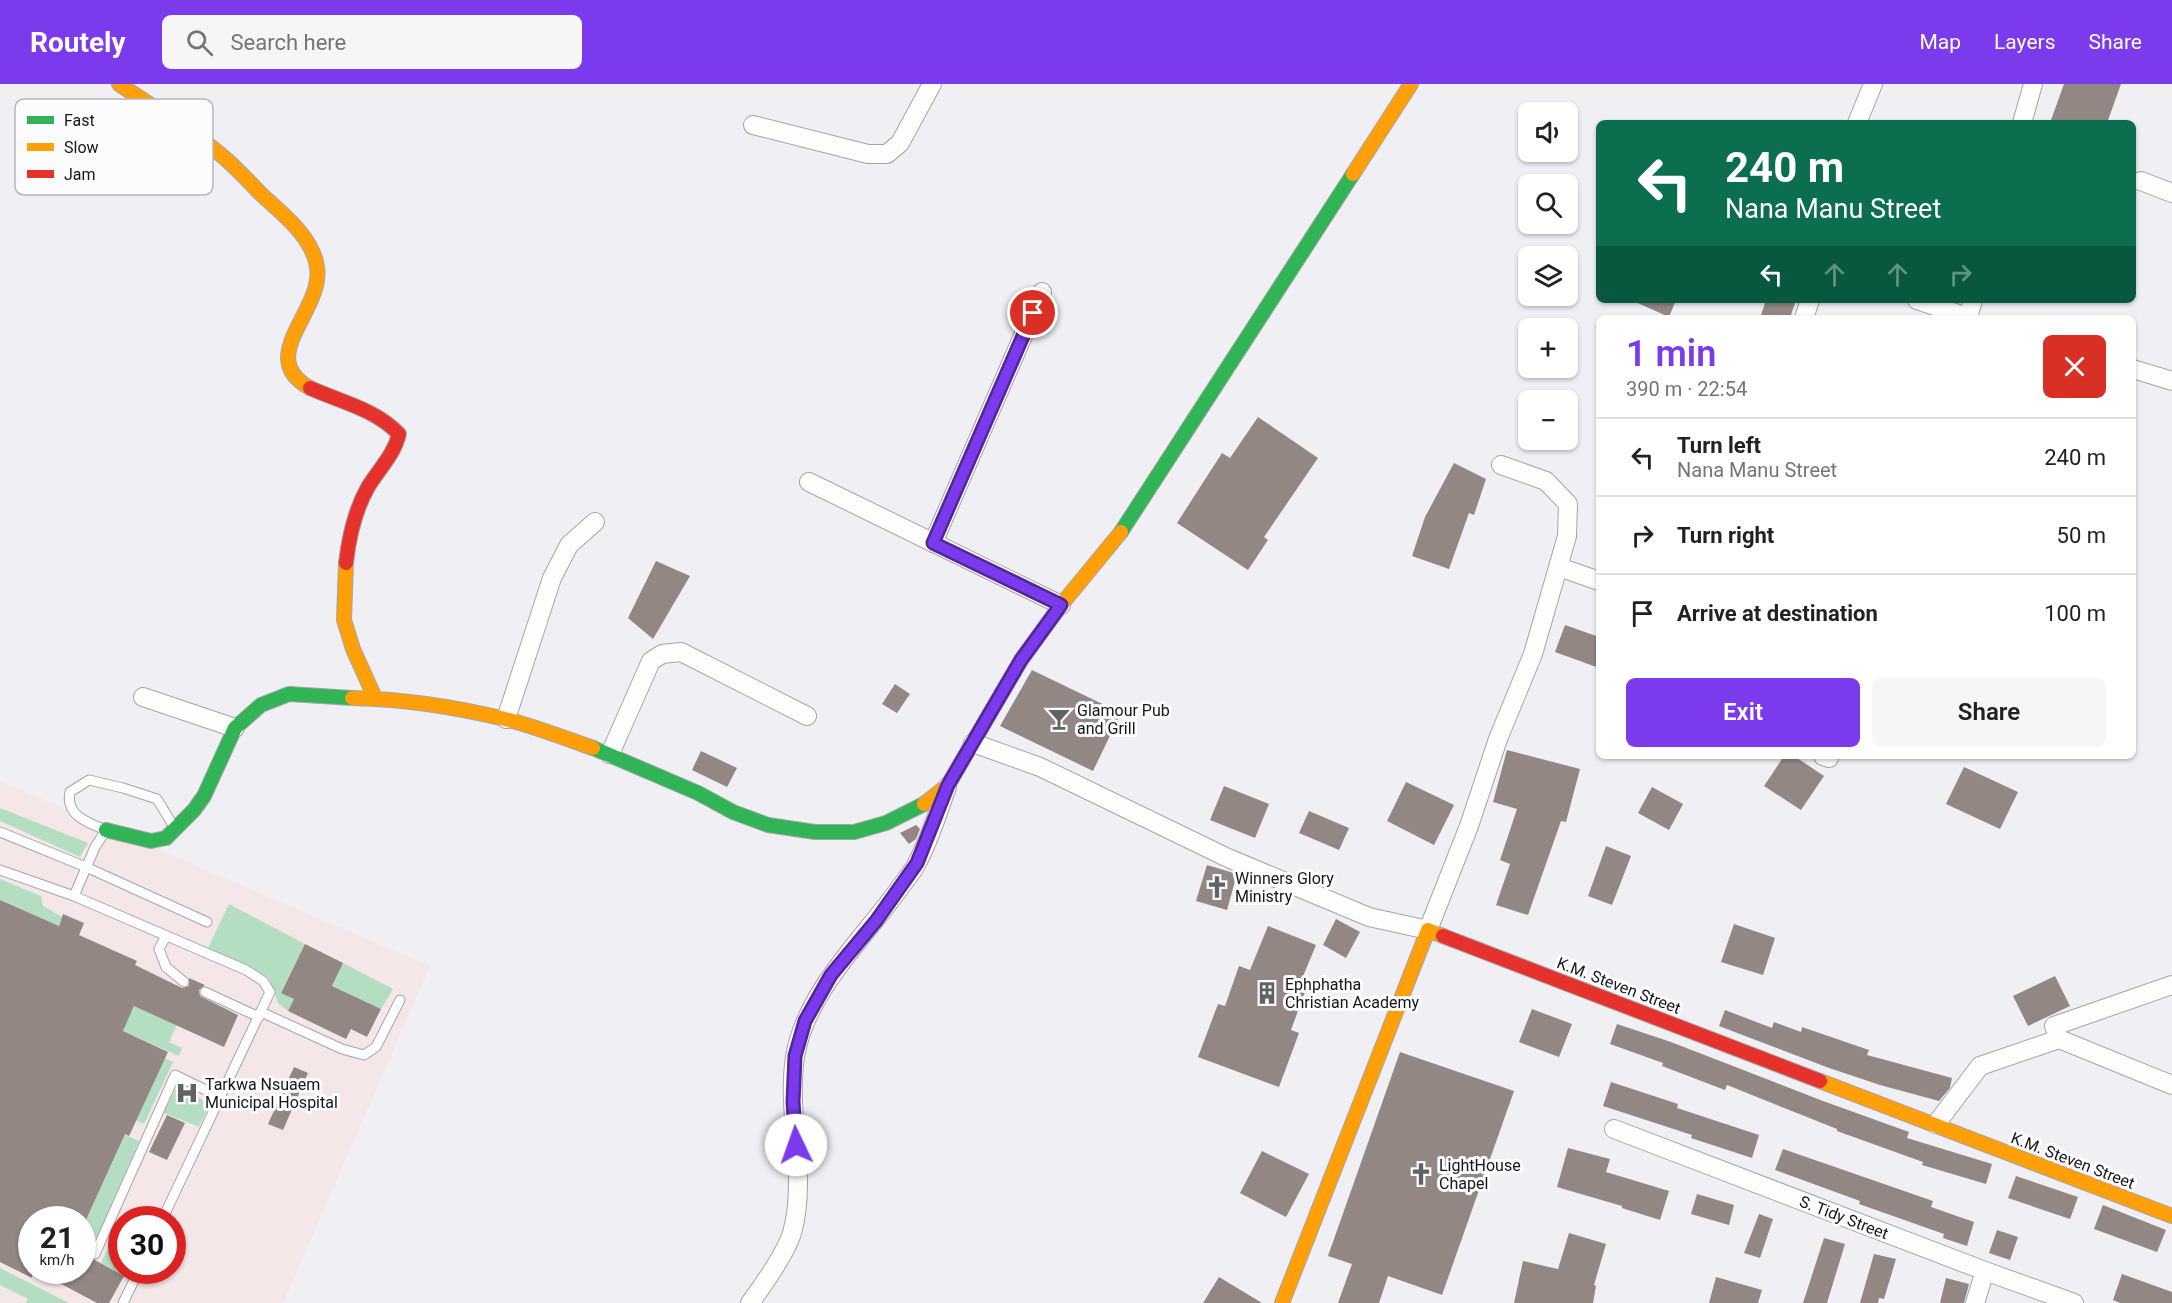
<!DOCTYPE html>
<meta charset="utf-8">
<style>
body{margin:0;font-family:Roboto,sans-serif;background:#f6f6f6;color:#202124;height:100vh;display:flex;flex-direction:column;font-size:22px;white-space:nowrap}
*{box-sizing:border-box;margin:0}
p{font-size:20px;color:#757577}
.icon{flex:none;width:33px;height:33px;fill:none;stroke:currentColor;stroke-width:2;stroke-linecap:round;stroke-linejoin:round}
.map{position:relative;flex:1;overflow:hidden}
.drawer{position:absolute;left:1596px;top:231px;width:540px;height:444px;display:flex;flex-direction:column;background:#fff;border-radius:9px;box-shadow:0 2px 4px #0004}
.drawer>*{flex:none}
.top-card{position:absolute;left:1596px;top:36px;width:540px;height:183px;border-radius:9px;box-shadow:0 2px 4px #0004;background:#0b6e4f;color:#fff;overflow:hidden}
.tools{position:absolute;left:1518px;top:18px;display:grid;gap:12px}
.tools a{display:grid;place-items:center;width:60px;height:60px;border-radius:9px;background:#fff;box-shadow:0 2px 4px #0004;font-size:30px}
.speed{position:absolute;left:18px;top:1122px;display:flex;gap:12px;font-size:30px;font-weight:700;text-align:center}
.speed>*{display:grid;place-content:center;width:78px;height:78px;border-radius:50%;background:#fff;box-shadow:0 2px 4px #0004;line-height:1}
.speed small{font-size:15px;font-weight:400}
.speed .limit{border:9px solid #d22;background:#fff;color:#111}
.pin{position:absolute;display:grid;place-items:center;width:51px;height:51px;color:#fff;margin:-26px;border:3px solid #fff;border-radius:50%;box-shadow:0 2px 6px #0007}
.me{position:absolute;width:66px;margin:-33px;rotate:357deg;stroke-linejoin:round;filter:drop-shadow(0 0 4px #0008)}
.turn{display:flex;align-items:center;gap:21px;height:126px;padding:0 30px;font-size:27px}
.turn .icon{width:78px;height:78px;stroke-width:2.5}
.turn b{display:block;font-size:42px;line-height:51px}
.lanes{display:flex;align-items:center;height:57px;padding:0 30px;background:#0003;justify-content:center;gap:30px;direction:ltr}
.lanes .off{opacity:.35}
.round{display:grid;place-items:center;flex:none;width:63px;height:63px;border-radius:9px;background:#f6f6f6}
.head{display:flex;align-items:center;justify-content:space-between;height:102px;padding:0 30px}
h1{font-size:36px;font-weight:600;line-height:45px;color:#7c3aed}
.primary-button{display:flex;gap:12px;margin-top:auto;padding:12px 30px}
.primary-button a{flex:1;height:69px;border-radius:9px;background:#7c3aed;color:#fff;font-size:24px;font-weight:600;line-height:69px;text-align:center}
.primary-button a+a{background:#f6f6f6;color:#202124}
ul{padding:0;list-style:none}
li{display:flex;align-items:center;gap:18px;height:78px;padding:0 30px;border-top:2px solid #e0e0e0}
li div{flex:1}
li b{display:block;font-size:22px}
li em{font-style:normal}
header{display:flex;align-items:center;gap:36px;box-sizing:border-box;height:84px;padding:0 30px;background:#7c3aed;color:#fff}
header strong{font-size:28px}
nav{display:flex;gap:33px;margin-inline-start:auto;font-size:21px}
.search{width:420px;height:54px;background:#f6f6f6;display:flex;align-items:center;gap:15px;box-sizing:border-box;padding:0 21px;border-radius:9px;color:#757577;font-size:22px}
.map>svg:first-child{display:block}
.medical{fill:#f5e6e8;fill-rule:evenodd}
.green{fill:#b3dec2}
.building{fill:#928782}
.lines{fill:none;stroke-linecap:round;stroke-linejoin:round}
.lane-casing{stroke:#a5a5a8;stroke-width:11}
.street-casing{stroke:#a5a5a8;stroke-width:20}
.fast-casing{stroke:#a5a5a8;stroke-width:16}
.slow-casing{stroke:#a5a5a8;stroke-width:16}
.jam-casing{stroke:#a5a5a8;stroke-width:16}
.lane{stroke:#fdfdfd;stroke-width:9}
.street{stroke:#fdfdfd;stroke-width:18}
.fast{stroke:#30b455;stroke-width:14}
.slow{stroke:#ff9f0a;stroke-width:14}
.jam{stroke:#e5322d;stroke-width:14}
.route-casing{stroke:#51269a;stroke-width:15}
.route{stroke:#7c3aed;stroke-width:10}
.labels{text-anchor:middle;stroke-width:6;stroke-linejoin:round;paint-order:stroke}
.poi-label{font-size:16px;fill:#161618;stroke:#fcfcff;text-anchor:start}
.street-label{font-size:16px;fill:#161618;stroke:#fcfcff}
.key{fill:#fcfcff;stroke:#b7b7ba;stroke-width:1.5}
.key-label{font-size:16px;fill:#161618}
</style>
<header>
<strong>Routely</strong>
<div class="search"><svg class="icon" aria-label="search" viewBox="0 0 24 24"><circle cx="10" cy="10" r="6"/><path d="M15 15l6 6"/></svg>Search here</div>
<nav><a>Map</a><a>Layers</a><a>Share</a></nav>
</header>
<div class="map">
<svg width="2172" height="1219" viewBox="0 0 2172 1219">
<rect width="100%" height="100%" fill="#f0eff4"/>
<path class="medical" d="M0,697L430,882L283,1219H0ZM32,1136H82V1186H32ZM122,1136H172V1186H122Z"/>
<path class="green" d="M0,724L88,759L80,773L0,737Z
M0,795L41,812L43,822L62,833L58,842L0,816Z
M229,820L305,860L281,908L294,915L288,927L278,919L269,894L208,864Z
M343,879L393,905L381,925L332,902Z
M137,916L177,941L169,958L182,964L179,972L123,947Z
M79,935L173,978L144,1040L50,998Z
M177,1002L210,1020L199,1043L164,1029Z
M110,1044L139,1057L92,1164L83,1160V1143L121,1059Z
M113,1153L121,1157L122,1186L128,1187L124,1192L101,1179Z
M0,1184L69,1219H26L28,1215L0,1201Z"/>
<path class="building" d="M2064,0H2121L2107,39H2050Z
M1631,216H1676L1669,233Z
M1766,216H1796L1790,234H1760Z
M1258,333L1318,374L1264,453L1268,456L1248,486L1177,439L1222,369L1230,374Z
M1454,379L1486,395L1474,431L1469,429L1449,485L1412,472L1425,433Z
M656,477L690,492L653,555L628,534Z
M1565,541L1599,553V584L1555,568Z
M1032,586L1121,629L1093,687L1000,642Z
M895,600L910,610L897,629L882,620Z
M1507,666L1580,685L1566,738L1561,737L1528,831L1496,821L1510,780L1500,776L1517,725L1493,718Z
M701,667L737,684L727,703L692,686Z
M1784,672H1794L1824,692L1801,726L1764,702Z
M1964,683L2018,708L2000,745L1946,720Z
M1406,698L1454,721L1434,761L1387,737Z
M1224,702L1269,720L1255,754L1210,736Z
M1652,703L1683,720L1669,746L1638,729Z
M1309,727L1349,744L1339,766L1299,749Z
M916,741L920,745L916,755L909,760L900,749Z
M1606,762L1631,772L1612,821L1588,812Z
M1207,781L1237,790L1227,826L1196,817Z
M0,816L59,842L63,830L84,839L79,851L137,877L135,881L182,904L189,902V894L205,901L199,906L200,912L238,931L224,963L134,922L123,947L168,968L129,1052L125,1050L86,1136H52L41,1130L38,1136H32V1194L0,1178Z
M1336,835L1360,848L1346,874L1323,861Z
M1734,840L1775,854L1763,891L1721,878Z
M1268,842L1316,861L1299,902L1306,905L1291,946L1299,949L1279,1003L1198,973L1218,920L1225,922L1239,882L1250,886Z
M305,860L343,879L332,902L381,925L367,953L351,945L346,955L288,927L294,915L281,909Z
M2055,892L2070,922L2028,942L2013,912Z
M1532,925L1572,940L1559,973L1519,958Z
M1725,926L1772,944L1774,938L1801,948L1802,943L1869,966L1867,971L1952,994L1950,1004L1939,1017L1880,1001L1829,984L1719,942Z
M1617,940L1671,958L1823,1017L1909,1048L1907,1054L1992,1080L1986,1100L1922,1081L1923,1078L1837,1047V1045L1727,1001L1725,1006L1662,982L1663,979L1610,960Z
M1400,968L1514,1007L1442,1211L1388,1192L1379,1219H1338L1352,1180L1328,1172Z
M294,983L308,989L283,1046L268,1040Z
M1611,998L1678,1020L1677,1024L1759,1051L1752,1074L1691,1054L1692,1051L1603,1022Z
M167,1031L185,1039L167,1076L149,1068Z
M1568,1064L1610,1075L1606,1088L1669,1107L1660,1136L1622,1124V1122L1557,1103Z
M1783,1065L1933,1117L1931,1123L1974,1138L1967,1162L1943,1154L1944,1150L1859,1120L1860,1117L1775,1086Z
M1262,1067L1309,1090L1286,1133L1240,1109Z
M2016,1092L2078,1113L2070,1135L2008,1114Z
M1697,1110L1734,1121L1729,1141L1691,1130Z
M2103,1121L2166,1146L2157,1168L2094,1145Z
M1759,1130L1773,1135L1760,1174L1744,1169Z
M1997,1146L2018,1153L2010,1176L1989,1169Z
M1569,1149L1606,1160L1594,1201L1596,1202L1593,1219H1514L1523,1177L1558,1185Z
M1824,1154L1845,1160L1827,1219H1803Z
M82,1169L124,1192L109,1219H97L35,1186H82Z
M1874,1170L1896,1175L1884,1215L1879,1214L1878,1219H1860Z
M2122,1190L2172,1208V1219H2120L2113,1216Z
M1219,1193L1262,1219H1203Z
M1716,1193L1762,1206L1758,1219H1709Z
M1946,1194L1969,1200L1964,1219H1940Z"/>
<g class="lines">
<g class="lane-casing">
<path id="lane" d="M0,748L86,783L207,838
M0,786L74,812L246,886L263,897L270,908L162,1136
M74,812L95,763L106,746C89,739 65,732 70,708L89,696L123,704L157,715L174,743
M166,852L159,865L166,883L184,898
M205,908L259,933
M261,928L342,965L364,971L376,963L400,916
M95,1170L175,991L220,1013
M123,1219L139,1186"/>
</g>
<g class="street-casing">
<path id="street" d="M1857,39L1873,0
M2022,39L2033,0
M753,41L868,70H887L900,59L932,0
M2141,97L2172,109
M1917,216L1970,234
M1968,233L1973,216
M1804,234L1810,216
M2133,285L2172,297
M809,398L1061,521
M933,459L1042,208
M1559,483L1599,497
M143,613L235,644
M506,635L552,494L569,461L595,438
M973,659L1040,683L1228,774L1369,833L1428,846L1469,742L1498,655L1533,570L1567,452L1568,420L1546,397L1501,381
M610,670L651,577L662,570L681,568L807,632
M1823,672L1829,674
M2059,955L2172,1001
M1936,1040L1980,982L2059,955L2054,942L2172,901
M1614,1045L1985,1187L2074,1219
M750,1219C764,1200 785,1171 792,1149C808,1091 786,1031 795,973C805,909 863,855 899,805C905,796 913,788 917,779C930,755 938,728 947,703
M1975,1219L1985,1187"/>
</g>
<g class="fast-casing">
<path id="fast" d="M1121,448L1353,90
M593,664L698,709L733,728L768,741L815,748H854L886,739L924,720
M106,746L151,757L166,754L194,726L204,712L235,644L261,621L289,610L352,614"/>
</g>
<g class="slow-casing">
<path id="slow" d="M119,0C153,23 189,44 220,70C236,83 249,98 263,112C284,131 313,154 317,183C324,227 254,273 310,304
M1353,90L1411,0
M346,479L344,536L353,565L375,614
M352,614C403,615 455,623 505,635C534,642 564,654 593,664
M924,720L948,701L1021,576L1061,521L1121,448
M1820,997L2172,1132
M1282,1219L1428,846L1443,852"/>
</g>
<g class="jam-casing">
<path id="jam" d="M310,304C341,318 375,325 399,350C394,371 379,385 368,403C355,426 349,452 346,479
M1443,852L1820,997"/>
</g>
<use href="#lane" class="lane"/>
<use href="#street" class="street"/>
<use href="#fast" class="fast"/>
<use href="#slow" class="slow"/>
<use href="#jam" class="jam"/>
</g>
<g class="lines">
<g class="route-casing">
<path id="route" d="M796,1061L793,1018L795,972L805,937L831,891L876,837L917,779L948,701L1021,576L1061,521L933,459L1033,229"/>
</g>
<use href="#route" class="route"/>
</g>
<defs>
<g id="bar-bare" transform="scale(1.8)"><path d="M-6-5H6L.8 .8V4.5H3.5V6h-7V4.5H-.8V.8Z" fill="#626265" stroke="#fcfcff" stroke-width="2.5" paint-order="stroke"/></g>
<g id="church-bare" transform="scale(1.8)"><path d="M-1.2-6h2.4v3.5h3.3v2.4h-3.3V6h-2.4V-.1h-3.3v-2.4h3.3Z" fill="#626265" stroke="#fcfcff" stroke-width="2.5" paint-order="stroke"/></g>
<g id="building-bare" transform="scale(1.8)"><path d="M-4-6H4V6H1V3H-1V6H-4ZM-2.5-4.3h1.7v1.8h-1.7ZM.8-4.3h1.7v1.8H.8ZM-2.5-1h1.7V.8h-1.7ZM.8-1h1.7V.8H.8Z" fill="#626265" stroke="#fcfcff" stroke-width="2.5" paint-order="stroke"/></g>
<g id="hospital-bare" transform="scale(1.8)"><path d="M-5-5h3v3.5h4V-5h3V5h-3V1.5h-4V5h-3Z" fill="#626265" stroke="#fcfcff" stroke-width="2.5" paint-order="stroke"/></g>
</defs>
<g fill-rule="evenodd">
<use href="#bar-bare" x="1059" y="635"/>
<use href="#church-bare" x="1217" y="803"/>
<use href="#building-bare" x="1267" y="909"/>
<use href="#hospital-bare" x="187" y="1009"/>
<use href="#church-bare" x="1421" y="1090"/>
</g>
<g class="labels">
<g class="poi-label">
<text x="1077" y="632">Glamour Pub<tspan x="1077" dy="18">and Grill</tspan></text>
<text x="1235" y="800">Winners Glory<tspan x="1235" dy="18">Ministry</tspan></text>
<text x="1285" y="906">Ephphatha<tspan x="1285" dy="18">Christian Academy</tspan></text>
<text x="205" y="1006">Tarkwa Nsuaem<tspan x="205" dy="18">Municipal Hospital</tspan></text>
<text x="1439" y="1087">LightHouse<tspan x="1439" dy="18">Chapel</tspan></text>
</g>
<g class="street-label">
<text transform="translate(1619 901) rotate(21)" y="6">K.M. Steven Street</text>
<text transform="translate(2073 1076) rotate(21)" y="6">K.M. Steven Street</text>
<text transform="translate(1844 1133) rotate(21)" y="6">S. Tidy Street</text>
</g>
</g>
<rect x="15" y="15" width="198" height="96" rx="9" class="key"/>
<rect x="27" y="32" width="27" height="8" fill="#30b455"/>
<rect x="27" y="59" width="27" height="8" fill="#ff9f0a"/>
<rect x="27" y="86" width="27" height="8" fill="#e5322d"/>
<g class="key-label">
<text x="64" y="42">Fast</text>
<text x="64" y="69">Slow</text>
<text x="64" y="96">Jam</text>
</g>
</svg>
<div class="tools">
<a><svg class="icon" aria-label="sound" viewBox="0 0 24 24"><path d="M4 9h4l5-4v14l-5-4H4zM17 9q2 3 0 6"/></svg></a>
<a><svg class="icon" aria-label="search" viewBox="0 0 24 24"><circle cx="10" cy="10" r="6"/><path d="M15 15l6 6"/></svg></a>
<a><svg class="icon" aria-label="layers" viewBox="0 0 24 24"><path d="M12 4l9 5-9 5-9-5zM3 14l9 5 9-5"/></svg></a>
<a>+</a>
<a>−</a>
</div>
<div class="speed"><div>21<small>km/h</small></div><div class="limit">30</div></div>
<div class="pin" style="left:1033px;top:229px;background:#d93025"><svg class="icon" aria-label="arrive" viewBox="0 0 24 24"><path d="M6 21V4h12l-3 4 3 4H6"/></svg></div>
<svg class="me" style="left:796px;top:1061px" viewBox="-20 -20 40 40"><circle r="19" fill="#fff"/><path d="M0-13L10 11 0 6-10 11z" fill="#7c3aed"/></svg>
<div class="top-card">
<div class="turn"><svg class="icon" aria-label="left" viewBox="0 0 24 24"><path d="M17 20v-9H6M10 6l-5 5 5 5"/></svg><div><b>240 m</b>Nana Manu Street</div></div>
<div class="lanes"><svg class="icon" aria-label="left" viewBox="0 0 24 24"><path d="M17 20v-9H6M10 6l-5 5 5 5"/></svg><svg class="icon off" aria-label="ahead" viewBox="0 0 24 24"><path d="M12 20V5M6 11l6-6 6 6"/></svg><svg class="icon off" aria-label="ahead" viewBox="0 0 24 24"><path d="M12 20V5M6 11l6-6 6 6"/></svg><svg class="icon off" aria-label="right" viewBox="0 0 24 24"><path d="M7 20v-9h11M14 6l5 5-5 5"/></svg></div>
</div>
<section class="drawer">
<div class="head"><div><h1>1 min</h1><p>390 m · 22:54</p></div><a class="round" style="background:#d93025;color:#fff"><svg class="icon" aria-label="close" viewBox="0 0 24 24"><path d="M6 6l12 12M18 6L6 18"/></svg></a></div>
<ul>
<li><svg class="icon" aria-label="left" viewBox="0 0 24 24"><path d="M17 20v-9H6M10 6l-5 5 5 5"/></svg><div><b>Turn left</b><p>Nana Manu Street</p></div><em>240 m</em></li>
<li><svg class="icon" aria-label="right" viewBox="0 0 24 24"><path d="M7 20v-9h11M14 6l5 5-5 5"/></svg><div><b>Turn right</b></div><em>50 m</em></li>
<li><svg class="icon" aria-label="arrive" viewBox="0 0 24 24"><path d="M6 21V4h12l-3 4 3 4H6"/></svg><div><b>Arrive at destination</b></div><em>100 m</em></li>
</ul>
<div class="primary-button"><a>Exit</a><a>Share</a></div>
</section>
</div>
